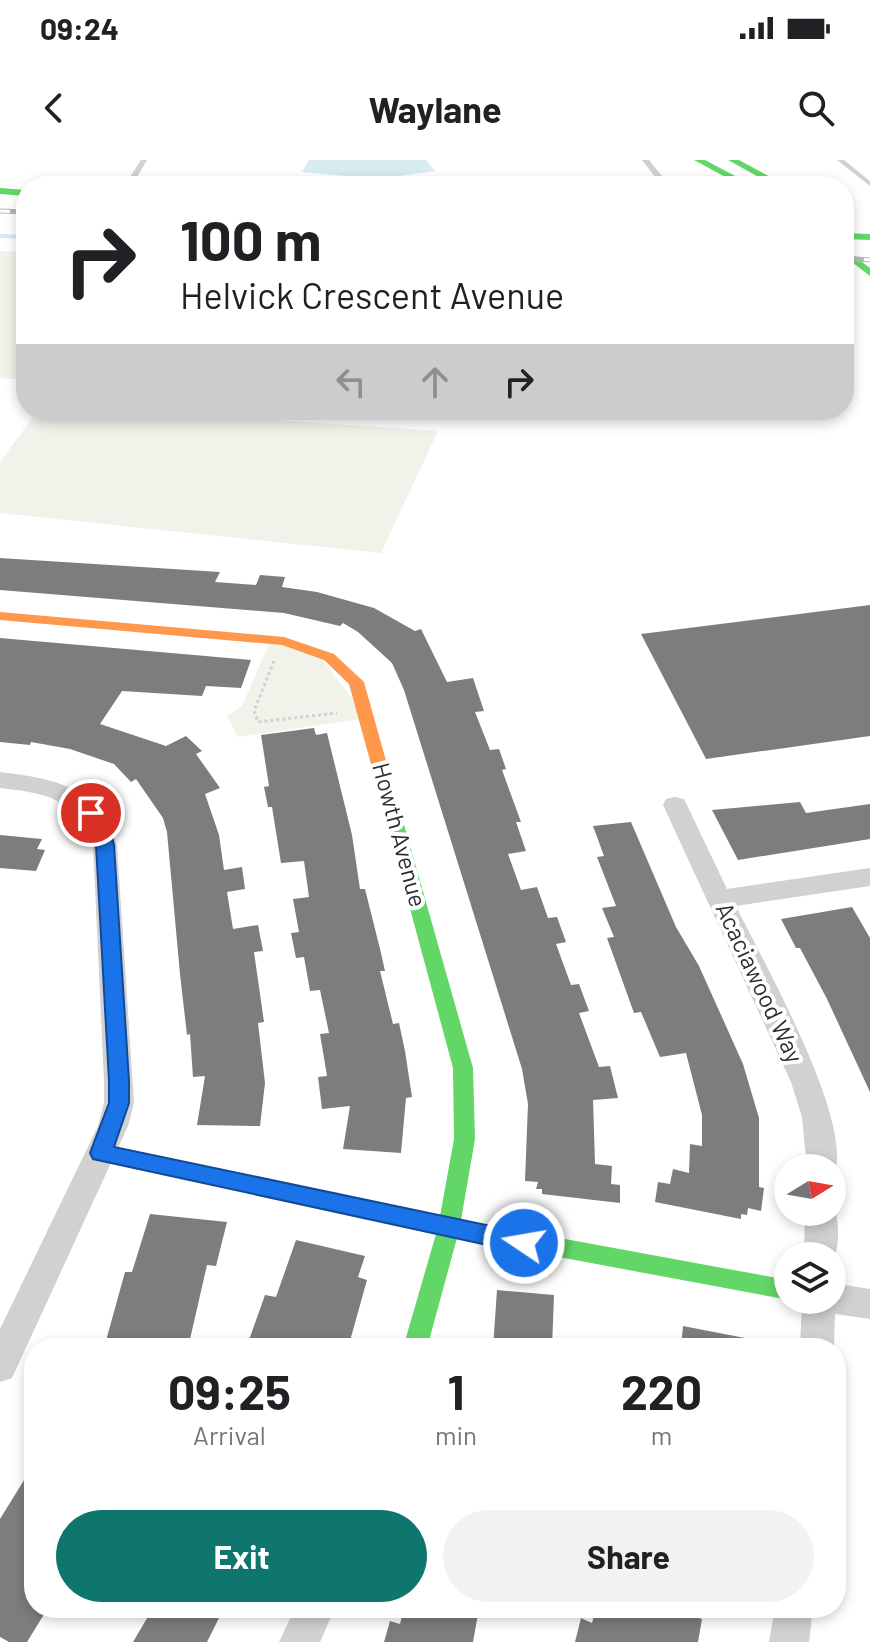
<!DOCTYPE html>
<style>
body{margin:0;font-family:Barlow,sans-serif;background:#f2f2f2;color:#202124;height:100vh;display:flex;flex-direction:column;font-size:30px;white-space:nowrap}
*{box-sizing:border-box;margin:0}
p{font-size:26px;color:#757577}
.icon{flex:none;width:44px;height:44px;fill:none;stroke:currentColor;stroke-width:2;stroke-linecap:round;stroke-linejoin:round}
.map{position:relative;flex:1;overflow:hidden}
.panel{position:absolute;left:24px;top:1178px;width:822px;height:280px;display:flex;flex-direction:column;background:#fff;border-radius:32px;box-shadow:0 4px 12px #0003}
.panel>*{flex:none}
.banner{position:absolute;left:16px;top:16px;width:838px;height:244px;border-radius:32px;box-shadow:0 4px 12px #0003;background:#fff;color:#202124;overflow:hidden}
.needle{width:52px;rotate:79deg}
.fabs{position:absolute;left:774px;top:994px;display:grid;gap:16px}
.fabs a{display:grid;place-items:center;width:72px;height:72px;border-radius:50%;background:#fff;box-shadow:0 4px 12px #0003;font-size:40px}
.pin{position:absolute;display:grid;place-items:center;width:68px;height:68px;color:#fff;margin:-34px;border:4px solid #fff;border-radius:50%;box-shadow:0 2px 8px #0007}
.me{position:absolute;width:88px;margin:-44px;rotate:282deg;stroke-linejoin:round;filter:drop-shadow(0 0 6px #0008)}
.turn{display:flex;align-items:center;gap:28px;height:168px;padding:0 32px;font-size:36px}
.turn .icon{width:104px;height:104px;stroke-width:2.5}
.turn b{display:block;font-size:56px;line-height:68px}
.lanes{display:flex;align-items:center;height:76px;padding:0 32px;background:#0003;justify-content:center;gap:40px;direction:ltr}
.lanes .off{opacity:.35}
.eta{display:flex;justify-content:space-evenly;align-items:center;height:136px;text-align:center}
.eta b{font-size:48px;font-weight:700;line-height:56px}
.action{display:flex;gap:16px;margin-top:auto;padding:16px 32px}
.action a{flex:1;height:92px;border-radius:48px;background:#0f766e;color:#fff;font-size:32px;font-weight:700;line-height:92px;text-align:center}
.action a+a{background:#f2f2f2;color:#202124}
.status{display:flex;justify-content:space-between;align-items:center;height:56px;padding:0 40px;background:#fff;direction:ltr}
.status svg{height:22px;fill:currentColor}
header{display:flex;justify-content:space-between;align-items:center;height:104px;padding:0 32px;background:#fff;font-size:36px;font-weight:700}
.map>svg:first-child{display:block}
.green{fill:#f1f3ea}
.water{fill:#d7ecf0}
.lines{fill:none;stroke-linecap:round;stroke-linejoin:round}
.stream{stroke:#d7ecf0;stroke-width:4}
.building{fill:#7d7d7d}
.path{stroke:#d1d1d1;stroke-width:3;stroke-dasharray:3 3;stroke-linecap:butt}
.lane{fill:#d1d1d1;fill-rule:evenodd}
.street{fill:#d1d1d1;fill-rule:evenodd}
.fast{fill:#63d668;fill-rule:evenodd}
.slow{fill:#ff974d;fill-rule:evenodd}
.rail-casing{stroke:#b8b8b8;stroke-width:5}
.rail{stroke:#fff;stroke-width:3;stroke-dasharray:10;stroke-linecap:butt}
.route{fill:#1a73e8;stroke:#114b97;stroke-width:2}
.labels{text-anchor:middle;stroke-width:8;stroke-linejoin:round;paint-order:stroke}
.street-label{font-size:24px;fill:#2c2c2c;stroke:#fff}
</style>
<div class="status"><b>09:24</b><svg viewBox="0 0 49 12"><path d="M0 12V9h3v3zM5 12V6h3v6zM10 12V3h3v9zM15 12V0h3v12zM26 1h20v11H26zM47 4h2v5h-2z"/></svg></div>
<header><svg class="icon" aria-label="back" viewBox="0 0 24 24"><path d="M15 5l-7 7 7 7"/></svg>Waylane<svg class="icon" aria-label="search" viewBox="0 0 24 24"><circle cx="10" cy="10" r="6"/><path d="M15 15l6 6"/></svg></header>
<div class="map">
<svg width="870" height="1482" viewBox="0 0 870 1482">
<rect width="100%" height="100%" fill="#fff"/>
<path class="green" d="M0,91L26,92V220L0,218Z
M38,250H128L438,271L381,393L0,353V302Z
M271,479L316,491L367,558L238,577L227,556L242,546Z"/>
<path class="water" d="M309,0H426L435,11L377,19L302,12Z"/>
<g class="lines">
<path class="stream" d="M0,76L26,77"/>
</g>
<path class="building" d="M0,398L220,412L215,422L256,425L260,415L285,417L282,427L317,432L374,448L415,471L421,469L447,522L473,518L484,551L475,552L490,590L499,589L506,609L502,610L521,662H516L526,691L508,694L521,730L537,727L548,758L557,757L566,782L556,784L571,825L579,824L589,851L579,853L599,907L610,906L618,938L593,940L595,1004L612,1006L611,1024L620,1025V1043L542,1034V1029H536L538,1022L525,1021L528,944L522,909L404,530L392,503L358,472L343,463L340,466L284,453L0,430Z
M870,445V576L706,599L641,474Z
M0,478L251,500L241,528L206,526L202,536L122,531L100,564L166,586L186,576L202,591L196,594L220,628L205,634L219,675L224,710L242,707L245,729L227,732L233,769L258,765L263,791L254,792L264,862L258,863L265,923L260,966L197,965L205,916L193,917L190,874L187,875L180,814L167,672L163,658L136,619L131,622L114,604L70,589L31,582L30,585L0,582Z
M314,568L316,575L327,573L352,675L360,729H365L381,793L385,811H380L393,864L399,863L405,891L412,937L406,938L401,993L343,989L350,946L322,949L318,917L327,916L320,874L329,873L320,830L310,831L304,797L296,798L291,773L299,772L293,739L309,737L304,701L281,703L272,647H268L264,627L269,626L261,575Z
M800,642L806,653L870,644V679L738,700L712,650Z
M631,662L676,767L699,806L743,904L759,958V1027L764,1028L761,1051L748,1048L747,1055L741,1054V1059L655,1042L658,1022L670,1024L673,1009L689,1013L690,984L702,986V955L686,893L660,897L641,852L634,853L607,778L614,777L602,748L616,746L597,697L604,696L593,666Z
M0,675L42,679L37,689L45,690L36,711L0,708Z
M852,747L870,778V932L827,839L800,788H796L781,759Z
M150,1054L227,1062L216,1106L207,1105L188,1188H104L125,1112H132Z
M296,1080L365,1096L358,1117L367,1120L348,1188H284L249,1180L265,1135L276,1137Z
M497,1130L554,1135L552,1188H493Z
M683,1166L750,1179L749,1188H681Z
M34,1304V1448H48L27,1482H9L0,1477V1359Z
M153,1448H224L207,1482H133Z
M404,1448H479L473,1482H384L390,1461L400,1464Z
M596,1448H670L702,1459L698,1482H575L581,1458L592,1463Z"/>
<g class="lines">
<path class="path" d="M274,501L254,551L258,562L337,553"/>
<path class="lane" d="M141,0H147L132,26H124Z
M642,0H649L670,26H662Z
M837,0H844L870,21V26Z"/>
<path class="street" d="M0,612C57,619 96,626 117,685L134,943L128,966L12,1218L0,1222V1169L98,966L104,943V921L93,685C76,638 45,633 0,628Z
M675,637L684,639L687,645L727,729L870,708V726L736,746C761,798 858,967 833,1017L832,1008H807L802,957L791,922L663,645L666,639Z
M832,1042C840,1058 840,1088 832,1105V1096H804L805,1052H832Z
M832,1123L870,1129V1159L835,1154L834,1188H800L802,1140H832Z
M295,1448H335L320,1482H279Z
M775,1448H813L809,1482H769Z"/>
<path class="fast" d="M694,0H705L754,26H742Z
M728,0H739L787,26H775Z
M0,28L26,30V36L0,34Z
M844,73L870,74V80L844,79Z
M844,88L870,108V116L844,96Z
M382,610L390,615L473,908L475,979L461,1060L788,1120L789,1140L457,1078L427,1188H403L436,1074L94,999L90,993L94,987L101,984L440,1056L454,979L453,908L374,615Z"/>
<path class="slow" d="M0,452L284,477L334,494L364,522L390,615L382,620L374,615L349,524L324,500L282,485L0,460Z"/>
<g class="rail-casing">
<path id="rail" d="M0,51L26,52
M844,98L870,100"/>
</g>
<use href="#rail" class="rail"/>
</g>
<path class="route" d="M91,647L97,649L109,667L114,685L129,921V943L114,987L524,1073L532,1076L536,1083L532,1090L524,1093L93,999L90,993L109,943V921L96,685L92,668L82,653Z"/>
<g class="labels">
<g class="street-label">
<text transform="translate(399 675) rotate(75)" y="8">Howth Avenue</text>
<text transform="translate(759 823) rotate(65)" y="8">Acaciawood Way</text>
</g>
</g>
</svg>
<div class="fabs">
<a><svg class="needle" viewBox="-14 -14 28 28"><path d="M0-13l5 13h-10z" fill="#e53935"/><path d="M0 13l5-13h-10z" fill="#757577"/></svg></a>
<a><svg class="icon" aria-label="layers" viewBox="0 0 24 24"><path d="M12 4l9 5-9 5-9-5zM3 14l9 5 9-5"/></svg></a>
</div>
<div class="pin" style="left:91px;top:653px;background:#d93025"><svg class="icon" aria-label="arrive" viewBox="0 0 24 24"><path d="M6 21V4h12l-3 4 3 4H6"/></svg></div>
<svg class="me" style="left:524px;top:1083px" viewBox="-20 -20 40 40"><circle r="17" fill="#1a73e8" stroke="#fff" stroke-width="3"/><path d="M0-11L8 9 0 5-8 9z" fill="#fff"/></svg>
<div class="banner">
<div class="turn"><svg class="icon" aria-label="right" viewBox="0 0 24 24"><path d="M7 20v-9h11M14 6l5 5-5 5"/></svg><div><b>100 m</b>Helvick Crescent Avenue</div></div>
<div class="lanes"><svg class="icon off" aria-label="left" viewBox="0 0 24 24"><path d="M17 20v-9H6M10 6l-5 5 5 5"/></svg><svg class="icon off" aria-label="ahead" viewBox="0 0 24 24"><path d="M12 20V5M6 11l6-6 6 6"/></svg><svg class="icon" aria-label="right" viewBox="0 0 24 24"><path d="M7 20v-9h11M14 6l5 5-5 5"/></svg></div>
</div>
<section class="panel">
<div class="eta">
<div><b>09:25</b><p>Arrival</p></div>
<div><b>1</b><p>min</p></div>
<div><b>220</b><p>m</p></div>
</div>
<div class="action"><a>Exit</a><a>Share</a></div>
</section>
</div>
